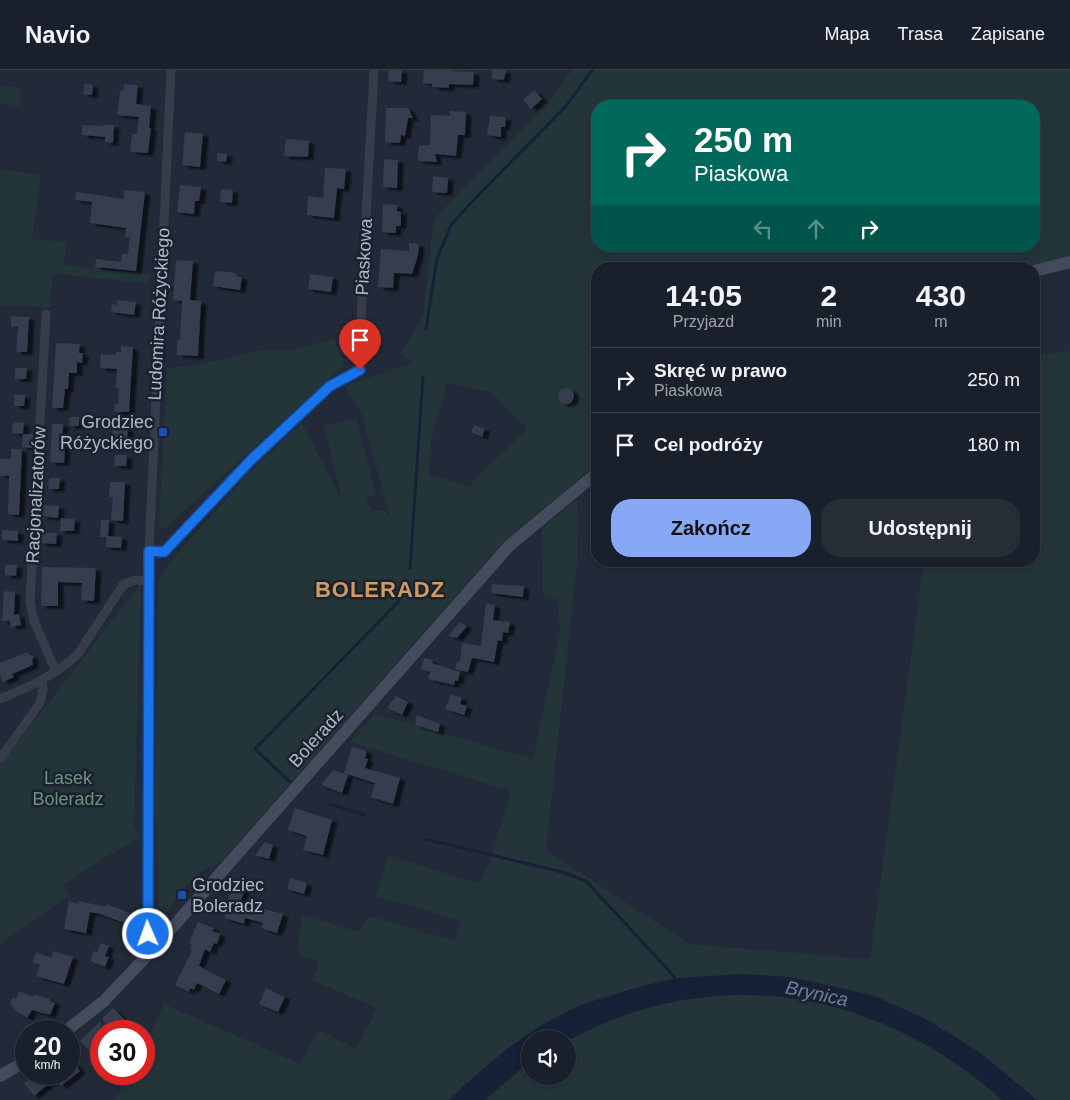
<!DOCTYPE html>
<html lang="pl">
<meta charset="utf-8">
<style>
body{margin:0;font-family:Arial,sans-serif;background:#272d37;color:#f1f3f6;height:100vh;display:flex;flex-direction:column;font-size:19px;white-space:nowrap}
*{box-sizing:border-box;margin:0}
p{font-size:16px;color:#9fa3a9}
.icon{flex:none;width:28px;height:28px;fill:none;stroke:currentColor;stroke-width:2;stroke-linecap:round;stroke-linejoin:round}
.map{position:relative;flex:1;overflow:hidden}
.details{position:absolute;left:591px;top:192px;width:449px;height:305px;display:flex;flex-direction:column;background:#1a202b;border-radius:20px;box-shadow:0 2px 8px #0003,0 0 0 1px #383e47}
.details>*{flex:none}
.guide{position:absolute;left:591px;top:30px;width:449px;height:152px;border-radius:20px;box-shadow:0 2px 8px #0003,0 0 0 1px #383e47;background:#00695c;color:#fff;overflow:hidden}
.buttons{position:absolute;left:521px;top:960px;display:grid;gap:10px}
.buttons a{display:grid;place-items:center;width:55px;height:55px;border-radius:50%;background:#1a202b;box-shadow:0 2px 8px #0003,0 0 0 1px #383e47;font-size:25px}
.speed{position:absolute;left:15px;top:950px;display:flex;gap:10px;font-size:25px;font-weight:700;text-align:center}
.speed>*{display:grid;place-content:center;width:65px;height:65px;border-radius:50%;background:#1a202b;box-shadow:0 2px 8px #0003,0 0 0 1px #383e47;line-height:1}
.speed small{font-size:12px;font-weight:400}
.speed .limit{border:8px solid #d22;background:#fff;color:#111}
.pin{position:absolute;display:grid;place-items:center;width:42px;height:42px;color:#fff;margin:-51px -21px;border-radius:50% 50% 50% 0;rotate:-45deg;box-shadow:0 0 5px #0007}
.pin .icon{rotate:45deg}
.me{position:absolute;width:55px;margin:-28px;rotate:358deg;stroke-linejoin:round;filter:drop-shadow(0 0 4px #0008)}
.turn{display:flex;align-items:center;gap:18px;height:105px;padding:0 20px;font-size:22px}
.turn .icon{width:65px;height:65px;stroke-width:2.5}
.turn b{display:block;font-size:35px;line-height:42px}
.lanes{display:flex;align-items:center;height:48px;padding:0 20px;background:#0003;justify-content:center;gap:25px;direction:ltr}
.lanes .off{opacity:.35}
.eta{display:flex;justify-content:space-evenly;align-items:center;height:85px;text-align:center}
.eta b{font-size:30px;font-weight:800;line-height:35px}
.action{display:flex;gap:10px;margin-top:auto;padding:10px 20px}
.action a{flex:1;height:58px;border-radius:20px;background:#87a8f4;color:#111;font-size:20px;font-weight:800;line-height:58px;text-align:center}
.action a+a{background:#272d37;color:#f1f3f6}
ul{padding:0;list-style:none}
li{display:flex;align-items:center;gap:15px;height:65px;padding:0 20px;border-top:1px solid #383e47}
li div{flex:1}
li b{display:block;font-size:19px}
li em{font-style:normal}
header{display:flex;align-items:center;gap:30px;box-sizing:border-box;height:70px;padding:0 25px;background:#1a202b;border-bottom:1px solid #383e47}
header strong{font-size:24px}
nav{display:flex;gap:28px;margin-inline-start:auto;font-size:18px}
.map>svg:first-child{display:block}
.green{fill:#24353a;fill-rule:evenodd}
.water{fill:#162036}
.lines{fill:none;stroke-linecap:round;stroke-linejoin:round}
.stream{stroke:#162036;stroke-width:3}
.building{fill:#343d50;filter:url(#shadow)}
.street{stroke:#363c49;stroke-width:9}
.secondary{stroke:#444b5c;stroke-width:12}
.route-casing{stroke:#114b97;stroke-width:12}
.route{stroke:#1a73e8;stroke-width:9}
.transit-dot{fill:#1a4fb4;stroke:#1b212e;stroke-width:2}
.labels{text-anchor:middle;stroke-width:5;stroke-linejoin:round;paint-order:stroke}
.street-label{font-size:18px;fill:#b0b7c5;stroke:#1b212e}
.poi-label{font-size:18px;fill:#b0b7c5;stroke:#1b212e;text-anchor:end}
.park-label{font-size:18px;fill:#689577;stroke:#1b212e}
.water-label{font-size:19px;font-style:italic;fill:#6a7ea3;stroke:#1b212e}
.district-label{font-size:22px;font-weight:bold;letter-spacing:1px;fill:#d09a61;stroke:#1b212e}
</style>
<header>
<strong>Navio</strong>
<nav><a>Mapa</a><a>Trasa</a><a>Zapisane</a></nav>
</header>
<div class="map">
<svg width="1070" height="1030" viewBox="0 0 1070 1030">
<defs>
<filter id="shadow"><feDropShadow dx="5.5" dy="3" stdDeviation="1" flood-color="#0009"/></filter>
</defs>
<rect width="100%" height="100%" fill="#222a39"/>
<path class="green" d="M572,0H1070V187L1026,199H598L597,393L496,480L223,790L200,802L181,821L168,842L159,839L155,738L158,512L171,491L249,403L302,353L342,430L324,356L356,348L376,425L366,428L372,441L385,440L391,451L362,345L345,316L413,292L401,284L423,245L434,149L549,32ZM598,36H1034V176H598ZM447,313L491,322L527,359L468,416L429,405L431,372Z
M0,16L21,18L19,36L0,34Z
M0,100L41,104L32,169L66,172L64,195L150,204L148,213L53,204L50,238L0,235Z
M334,268L345,294L164,459L159,457L167,298L201,294L257,281L295,280Z
M1070,281V1030H115L130,1004H144V979L164,934L300,994L319,960L356,979L377,938L312,910L319,892L297,884L302,845L358,862L370,846L455,871L461,851L376,826L388,786L479,813L490,791L511,721L350,672L375,644L533,689L560,562L558,530L543,526L542,458L578,429L577,492L546,780L689,874L870,889L924,491H1034V282L1043,285ZM530,969H568V1006H530Z
M141,513L134,757L140,768L107,786L63,815L69,825L0,874V696Z"/>
<path class="water" d="M667,900H670L677,908L741,904L791,907L872,925L924,948L978,981L1037,1030H1002C880,920 714,890 568,971V969H530V991L485,1030H449C488,992 529,958 579,936C591,931 606,927 619,923C637,917 655,912 674,909Z"/>
<g class="lines">
<path class="stream" d="M426,259L437,189L451,155L469,135L567,35L592,0
M410,498L423,307
M290,712L255,679L398,532L407,513
M330,734L365,745
M425,769L562,802L586,811L671,903"/>
</g>
<path class="building" d="M389,0H402L401,12L388,11Z
M424,0H450V1L474,2L473,15L449,14V18L432,17V14L423,13Z
M492,0H506L504,10L492,9Z
M85,13L93,15L92,25L83,24Z
M124,14L138,15L136,34L151,36L149,58H151L148,83L130,82L132,64H137L139,47L117,45L120,21H123Z
M534,20L542,29L531,39L523,30Z
M386,38H408L413,48H408L405,66L401,65L400,73L385,72Z
M450,41L466,42L465,65H458L456,86L435,84L437,92L418,91L419,76L430,75L431,45L450,46Z
M490,46L506,47L505,57H501V67L487,65Z
M82,55L102,56V55H114L113,73L105,72V67L82,65Z
M185,62L203,64L200,97L182,95Z
M286,69L309,71L308,87L284,86Z
M217,83L227,84L226,92L217,91Z
M384,89L398,90L397,118L383,117Z
M325,98L346,99L344,119L337,118L334,148L307,145L308,126L323,128Z
M433,106L448,108L447,123L432,122Z
M180,115L201,117L199,131H195L194,144L177,142Z
M221,119L233,120L232,133L220,132Z
M124,120L145,122L136,201L95,197L96,189L121,192L122,184H128L130,167H125L126,158L90,153L92,132L75,130L76,122L124,129Z
M383,134L397,135V141L401,142V156H396V163L382,162Z
M409,173L419,174L418,185L412,204L394,203L393,218L378,217L381,179L409,181Z
M176,190L193,191L190,230L201,231L198,286L177,285V270H180L182,231L173,230Z
M215,201L230,202L237,204V206L242,207L240,220L213,216Z
M310,204L333,207L331,222L308,219Z
M117,230L136,232L134,245L111,242L112,234L117,235Z
M11,246L29,247L27,282H16L18,257L11,256Z
M56,273L80,274L79,283H83L82,293L77,292V303H69L68,319H65L63,338H52Z
M121,276L133,277L129,342H114L115,334H118L119,318H116L117,299L100,298L101,284L116,285V282H121Z
M15,298H27L26,309H15Z
M558 326a8 8 0 1 1 16 0a8 8 0 1 1-16 0Z
M14,325H25L24,336H14Z
M70,347H79V356H69Z
M13,352L24,353L23,364H33L32,378L22,377L23,364L12,363Z
M52,354H63L62,374H65L64,393L50,392Z
M474,355L485,359L482,367L471,362Z
M112,357L128,358L127,369H112Z
M11,379H22L19,445L8,444L9,406H0V389H11Z
M115,385H127L126,396H114Z
M49,408H60L59,419H48Z
M110,412H125L123,451L111,450L113,427H109Z
M43,435L59,436L58,448L42,446Z
M61,448L75,449L74,461H60Z
M101,450H109L108,466L122,467L121,478L106,477V467H100Z
M2,460L18,461V471L2,470Z
M41,463H57L56,474L40,473Z
M5,495H17L16,506L5,505Z
M42,497L96,498L94,531L81,530L82,513L58,512V536H41Z
M492,514L524,516L523,527L491,523Z
M4,521L15,522L14,545L19,544L21,555L11,557L9,550L2,551Z
M486,533L495,535L493,550L510,552L508,563L503,562L502,571L498,570L494,592L472,588L468,602L455,599L457,591L460,592L462,573L481,576Z
M460,552L467,556L457,568L448,566Z
M28,582L29,585L34,586L32,591L33,595L12,604L14,607L3,612L0,604V593Z
M424,588L433,590L432,593L460,602L458,611L455,610L454,615L428,609L430,602L421,599Z
M451,624L462,628L460,634L467,636L464,645L445,639Z
M396,626L408,632L402,645L387,638Z
M417,645L440,654L438,662L415,655Z
M352,677L367,681L365,688L368,689L365,698L400,708L393,734L371,727L375,713L344,703Z
M333,700L348,705L342,723L321,715Z
M295,738L332,750L323,785L303,780L307,766L288,760Z
M265,772L273,775L269,789L255,785Z
M290,808L307,813L304,824L287,819Z
M232,809L244,813L243,816L245,817L240,833L283,844L277,863L261,858L263,853L245,848L244,854L225,848L227,839H225L230,823L228,822Z
M69,831L78,834L79,831L105,837L107,834L135,845L134,848L141,851V859L100,844L90,842L86,863L64,859Z
M198,852L214,858L212,861L220,864L217,874L214,873L210,882L205,879L199,896L226,910L219,924L197,913L194,920L190,918L189,922L175,915L192,881L190,880L192,875L189,873Z
M101,873L109,876L105,886L109,887L105,897L90,891L94,881L97,882Z
M53,881L73,887L64,914L36,906L40,895L33,892L36,882L52,888Z
M266,918L285,927L278,942L259,934Z
M19,921L33,927L34,924L50,929V931L55,933L50,945L32,940L27,948L14,939L10,933L13,927L16,929Z
M113,938L125,950L113,961L102,949Z
M101,951V969L89,980L80,971Z
M69,987L80,1001L61,1016L55,1008L34,1026L24,1013L36,1004H69Z"/>
<g class="lines">
<path class="street" d="M46,244L30,532L34,551L56,602
M149,481L164,482L252,389L330,316L360,300L362,220L374,0
M0,629C28,617 55,606 78,584L123,515L135,510L148,511
M0,689L40,633L43,619L42,610
M157,875C149,869 148,862 147,853L149,481L171,0"/>
<path class="secondary" d="M1034,201L1070,192
M66,961L104,931L157,875L509,476L598,402
M0,1006L26,991"/>
</g>
<g class="lines">
<g class="route-casing">
<path id="route" d="M148,864L149,481L164,482L252,389L330,316L360,300"/>
</g>
<use href="#route" class="route"/>
</g>
<g class="transit-dot">
<rect x="158" y="357" width="10" height="10" rx="2.5"/>
<rect x="177" y="820" width="10" height="10" rx="2.5"/>
</g>
<g class="labels">
<g class="street-label">
<text transform="translate(364 187) rotate(-87)" y="6">Piaskowa</text>
<text transform="translate(159 244) rotate(-87)" y="6">Ludomira Różyckiego</text>
<text transform="translate(36 425) rotate(-87)" y="6">Racjonalizatorów</text>
<text transform="translate(316 668) rotate(-48)" y="6">Boleradz</text>
</g>
<g class="poi-label">
<text x="153" y="358">Grodziec<tspan x="153" dy="21">Różyckiego</tspan></text>
<text x="192" y="821" text-anchor="start">Grodziec<tspan x="192" dy="21">Boleradz</tspan></text>
</g>
<g class="park-label">
<text x="68" y="714">Lasek<tspan x="68" dy="21">Boleradz</tspan></text>
</g>
<g class="water-label">
<text transform="translate(817 923) rotate(12)" y="7">Brynica</text>
</g>
<g class="district-label">
<text x="380" y="527">BOLERADZ</text>
</g>
</g>
</svg>
<div class="buttons">
<a><svg class="icon" aria-label="sound" viewBox="0 0 24 24"><path d="M4 9h4l5-4v14l-5-4H4zM17 9q2 3 0 6"/></svg></a>
</div>
<div class="speed"><div>20<small>km/h</small></div><div class="limit">30</div></div>
<div class="pin" style="left:360px;top:300px;background:#d93025"><svg class="icon" aria-label="arrive" viewBox="0 0 24 24"><path d="M6 21V4h12l-3 4 3 4H6"/></svg></div>
<svg class="me" style="left:148px;top:864px" viewBox="-20 -20 40 40"><circle r="17" fill="#1a73e8" stroke="#fff" stroke-width="3"/><path d="M0-11L8 9 0 5-8 9z" fill="#fff"/></svg>
<div class="guide">
<div class="turn"><svg class="icon" aria-label="right" viewBox="0 0 24 24"><path d="M7 20v-9h11M14 6l5 5-5 5"/></svg><div><b>250 m</b>Piaskowa</div></div>
<div class="lanes"><svg class="icon off" aria-label="left" viewBox="0 0 24 24"><path d="M17 20v-9H6M10 6l-5 5 5 5"/></svg><svg class="icon off" aria-label="ahead" viewBox="0 0 24 24"><path d="M12 20V5M6 11l6-6 6 6"/></svg><svg class="icon" aria-label="right" viewBox="0 0 24 24"><path d="M7 20v-9h11M14 6l5 5-5 5"/></svg></div>
</div>
<section class="details">
<div class="eta">
<div><b>14:05</b><p>Przyjazd</p></div>
<div><b>2</b><p>min</p></div>
<div><b>430</b><p>m</p></div>
</div>
<ul>
<li><svg class="icon" aria-label="right" viewBox="0 0 24 24"><path d="M7 20v-9h11M14 6l5 5-5 5"/></svg><div><b>Skręć w prawo</b><p>Piaskowa</p></div><em>250 m</em></li>
<li><svg class="icon" aria-label="arrive" viewBox="0 0 24 24"><path d="M6 21V4h12l-3 4 3 4H6"/></svg><div><b>Cel podróży</b></div><em>180 m</em></li>
</ul>
<div class="action"><a>Zakończ</a><a>Udostępnij</a></div>
</section>
</div>
